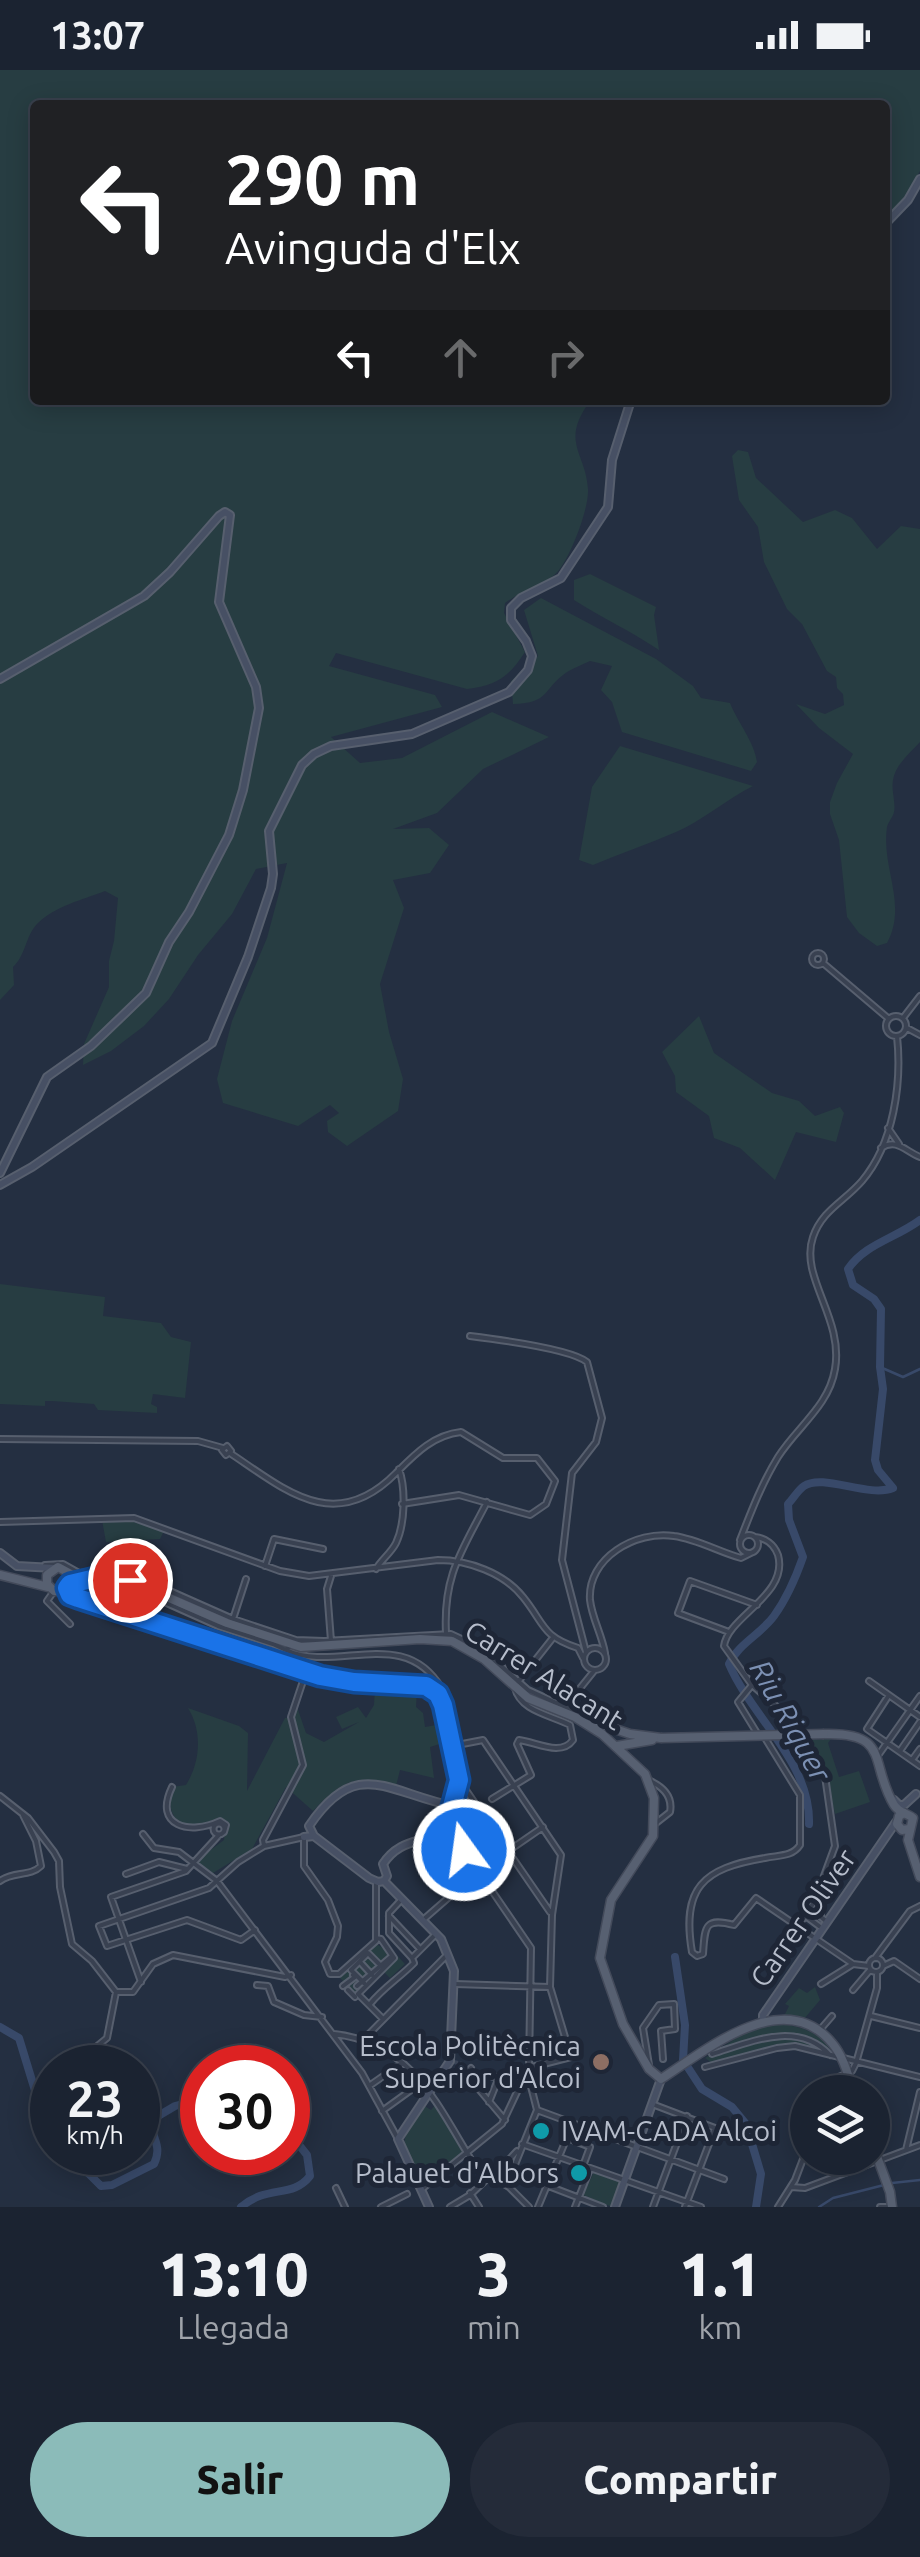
<!DOCTYPE html>
<html lang="es">
<meta charset="utf-8">
<style>
body{margin:0;font-family:Ubuntu,sans-serif;background:#242b39;color:#f1f3f6;height:100vh;display:flex;flex-direction:column;font-size:38px;white-space:nowrap}
*{box-sizing:border-box;margin:0}
p{font-size:32px;color:#a0a4ab}
.icon{flex:none;width:55px;height:55px;fill:none;stroke:currentColor;stroke-width:2;stroke-linecap:round;stroke-linejoin:round}
.map{position:relative;height:2137px;overflow:hidden}
.sheet{display:flex;flex-direction:column;background:#1b2331;flex:1}
.sheet>*{flex:none}
.guide{position:absolute;left:30px;top:30px;width:860px;height:305px;border-radius:10px;box-shadow:0 5px 25px #0003,0 0 0 2px #39404d;background:#202124;color:#fff;overflow:hidden}
.buttons{position:absolute;left:790px;top:2005px;display:grid;gap:20px}
.buttons a{display:grid;place-items:center;width:100px;height:100px;border-radius:50%;background:#1b2331;box-shadow:0 5px 25px #0003,0 0 0 2px #39404d;font-size:50px}
.speed{position:absolute;left:30px;top:1975px;display:flex;gap:20px;font-size:50px;font-weight:700;text-align:center}
.speed>*{display:grid;place-content:center;width:130px;height:130px;border-radius:50%;background:#1b2331;box-shadow:0 5px 25px #0003,0 0 0 2px #39404d;line-height:1}
.speed small{font-size:25px;font-weight:400}
.speed .limit{border:15px solid #d22;background:#fff;color:#111}
.pin{position:absolute;display:grid;place-items:center;width:85px;height:85px;color:#fff;margin:-42px;border:5px solid #fff;border-radius:50%;box-shadow:0 2px 10px #0007}
.me{position:absolute;width:110px;margin:-55px;rotate:346deg;stroke-linejoin:round;filter:drop-shadow(0 0 8px #0008)}
.turn{display:flex;align-items:center;gap:35px;height:210px;padding:0 30px;font-size:45px}
.turn .icon{width:130px;height:130px;stroke-width:2.5}
.turn b{display:block;font-size:70px;line-height:85px}
.lanes{display:flex;align-items:center;height:95px;padding:0 30px;background:#0003;justify-content:center;gap:50px;direction:ltr}
.lanes .off{opacity:.35}
.eta{display:flex;justify-content:space-evenly;align-items:center;height:170px;text-align:center}
.eta b{font-size:60px;font-weight:800;line-height:70px}
.primary-button{display:flex;gap:20px;margin-top:auto;padding:20px 30px}
.primary-button a{flex:1;height:115px;border-radius:60px;background:#8bbbb9;color:#111;font-size:40px;font-weight:800;line-height:115px;text-align:center}
.primary-button a+a{background:#242b39;color:#f1f3f6}
.status{display:flex;justify-content:space-between;align-items:center;height:70px;padding:0 50px;background:#1b2331;direction:ltr}
.status svg{height:28px;fill:currentColor}
.map>svg:first-child{display:block}
.green{fill:#273d42}
.lines{fill:none;stroke-linecap:round;stroke-linejoin:round}
.stream{stroke:#384969;stroke-width:2.5}
.river{stroke:#384969;stroke-width:8}
.street-tunnel{stroke:#3a4456;stroke-width:4;stroke-dasharray:4 2;stroke-linecap:butt}
.street-casing{stroke:#575f6e;stroke-width:8}
.secondary-casing{stroke:#575f6e;stroke-width:10}
.primary-casing{stroke:#434a5a;stroke-width:11}
.street{stroke:#394151;stroke-width:4}
.secondary{stroke:#475064;stroke-width:6}
.primary{stroke:#576071;stroke-width:8}
.primary-bridge-casing{stroke:#434a5a;stroke-width:11;stroke-linecap:butt}
.primary-bridge{stroke:#576071;stroke-width:8}
.route-casing{stroke:#114b97;stroke-width:25}
.route{stroke:#1a73e8;stroke-width:18}
.education-dot{fill:#8d6e63;stroke:#1e2636;stroke-width:4}
.culture-dot{fill:#0f9aa8;stroke:#1e2636;stroke-width:4}
.labels{text-anchor:middle;stroke-width:10;stroke-linejoin:round;paint-order:stroke}
.street-label{font-size:28px;fill:#b6bdcb;stroke:#1e2636}
.poi-label{font-size:28px;fill:#b6bdcb;stroke:#1e2636;text-anchor:end}
.water-label{font-size:30px;font-style:italic;fill:#7c90b3;stroke:#1e2636}
</style>
<div class="status"><b>13:07</b><svg viewBox="0 0 49 12"><path d="M0 12V9h3v3zM5 12V6h3v6zM10 12V3h3v9zM15 12V0h3v12zM26 1h20v11H26zM47 4h2v5h-2z"/></svg></div>
<div class="map">
<svg width="920" height="2137" viewBox="0 0 920 2137">
<rect width="100%" height="100%" fill="#242f41"/>
<path class="green" d="M0,0H920V101L903,130L885,151V35H35V330H591C559,372 586,382 588,419C589,439 571,485 559,500C547,515 521,521 505,533L504,543L525,582C509,607 496,616 467,619L336,583L329,596L435,625L442,637L331,667L360,693L402,688L492,642L549,667L483,699L437,743L393,759L429,758L449,775L430,803L393,810L404,838L380,914L389,962L403,1009L398,1041L347,1076L328,1062L327,1051L339,1043L330,1035L298,1056L223,1033L217,1009L232,951L267,868L287,793L256,799L232,844L198,885L169,929L144,956L111,981L83,995L84,974L109,917V891L114,871L118,828L105,821C82,830 55,836 37,854C25,867 26,885 13,897L14,915L0,930Z
M738,380L748,382L756,408L803,452L835,440L852,448L877,479L901,456L920,459V672C910,683 895,695 893,710C891,721 896,732 894,742C893,747 888,752 887,757C881,798 908,834 887,873L877,876L859,863L847,847L839,770L830,744V732L837,713L853,684L819,658L796,634L825,644L844,635L843,624L837,618L836,607L827,601L802,554L787,539L764,492L758,457L739,430L732,386Z
M590,504L656,537L654,545L659,580C631,561 602,548 574,530V510Z
M541,528L656,589L693,616L701,628L730,633C738,653 754,671 757,692L751,701L622,662L612,632L601,620L612,596L590,591C583,594 574,598 567,602C542,619 551,633 513,634L511,611L538,586L524,540Z
M620,676L753,716C727,729 700,752 676,762C649,774 621,783 593,795L579,790L592,717Z
M699,946L714,983L772,1023L799,1031L815,1046L840,1037L844,1043L836,1072L796,1062L775,1110L740,1078L714,1068L709,1046L676,1022L675,1006L662,982Z
M0,1214L105,1227L103,1246L161,1253L171,1267L191,1272L185,1328L153,1324L151,1334L157,1337V1343L98,1340L94,1334L52,1331H45V1336L0,1334Z
M102,1450L130,1451L164,1461L160,1469L106,1472Z
M375,1619H417L416,1637L423,1643L425,1657L442,1654L446,1672L430,1677L434,1708L400,1700L396,1716C354,1704 343,1710 313,1741L286,1717L252,1779L213,1803L196,1791L224,1770L225,1757L219,1752C190,1768 162,1751 172,1717L186,1715C200,1693 203,1662 188,1638L239,1656L248,1663L247,1721L285,1648H294L297,1637L306,1663L324,1672L359,1652L342,1659L336,1647L358,1637L366,1648L374,1635Z
M831,1669L828,1673L839,1707L859,1701L870,1732L835,1744L823,1696L803,1670Z
M380,1867L405,1894L390,1908L383,1901L356,1924L340,1908L376,1874L385,1879Z
M815,1917L820,1930L804,1949L784,1946L789,1936L785,1934L799,1918L807,1923Z
M776,1954C798,1955 822,1962 831,1982L790,1974L712,1993L705,1988L749,1960Z
M436,2034L465,2082L420,2115C401,2071 397,2076 423,2035L431,2040Z
M594,2102L621,2112L612,2137L583,2125Z"/>
<g class="lines">
<path class="stream" d="M880,1297L903,1307L920,1299
M892,2113L920,2110
M819,2137L833,2128L884,2115"/>
<path class="river" d="M809,1754C811,1692 752,1648 729,1594C738,1574 761,1564 774,1546C787,1528 796,1507 803,1487L789,1450L788,1434C793,1429 798,1420 804,1416C823,1403 868,1428 893,1418L878,1400L875,1390L883,1319L880,1297L881,1239L874,1229L853,1215L848,1199C865,1174 896,1168 920,1150
M675,1887L685,1955L683,1990L702,2019L732,2037L746,2054L761,2104L756,2137
M0,1957L19,1968L37,2027L52,2050
M78,2082L84,2099L101,2116L112,2115L154,2094C164,2073 148,2067 153,2049L175,2036L202,2029
M241,2137C268,2114 292,2129 310,2106L307,2085L288,2061"/>
<path class="street-tunnel" d="M454,1992L462,1994"/>
<g class="street-casing">
<path id="street" d="M812 889a6 6 0 1 1 12 0a6 6 0 1 1-12 0Z
M823,893L889,949
M886 956a10 10 0 1 1 20 0a10 10 0 1 1-20 0Z
M903,948L920,926
M907,958L920,965
M888,1058L899,1074
M881,1078C897,1068 905,1081 920,1087
M470,1266C494,1269 571,1279 587,1292L602,1348L596,1372L572,1403L562,1490L586,1582
M0,1369L198,1371L223,1378
M227,1376L231,1381L226,1385L222,1380Z
M230,1383C285,1420 335,1465 396,1403C415,1384 433,1365 461,1362L503,1388H537L555,1411L546,1434L530,1445L459,1425L402,1434
M0,1452L134,1448L280,1501L309,1506L438,1490C468,1490 504,1503 523,1527C545,1554 541,1566 578,1578L583,1588
M740 1474a9 9 0 1 1 18 0a9 9 0 1 1-18 0Z
M755,1467C765,1468 774,1474 778,1485C789,1525 728,1546 724,1576L752,1615L785,1644L825,1706L835,1776L821,1814V1847L827,1852
M740,1470C751,1442 762,1413 778,1387C797,1357 829,1336 835,1299C844,1248 799,1207 813,1167C822,1140 845,1131 862,1111C894,1073 902,1013 897,966
M45,1495L63,1494L79,1503L112,1501L136,1506L233,1549L296,1570L324,1571L451,1564L481,1578L528,1620L587,1647
M265,1496L274,1469L323,1479
M376,1499C381,1490 391,1483 396,1473C405,1454 406,1419 399,1399
M331,1506L327,1519L331,1571
M54,1521L47,1531L70,1554
M88,1529L87,1520L92,1515L124,1514L218,1556L273,1574
M233,1549L246,1509
M729,1562L678,1543L690,1511L757,1535
M446,1563C443,1505 462,1481 487,1432
M273,1574L286,1580L293,1573
M584 1589a11 11 0 1 1 22 0a11 11 0 1 1-22 0Z
M286,1580C336,1604 404,1554 442,1619L440,1627
M605,1583C602,1565 592,1548 590,1530C587,1488 636,1460 674,1466C697,1469 719,1482 741,1488L753,1482
M869,1611L920,1647
M518,1612L552,1569
M752,1615L738,1632L757,1663
M889,1625L867,1659L920,1696
M569,1638L577,1622L594,1601
M765,1668L800,1725V1775C792,1787 779,1785 765,1788C703,1798 681,1818 692,1882L697,1886L703,1884C705,1857 704,1847 734,1855L756,1828L853,1894L869,1896
M900,1681L920,1652
M877,1687L920,1626
M912,1690L920,1679
M459,1710L550,1842
M648,1710C662,1716 673,1726 670,1742L656,1753
M172,1717C153,1757 190,1765 220,1751L226,1755L224,1762
M0,1726L28,1748L54,1782L59,1791L60,1817L72,1874L92,1891L116,1922H133L153,1894L173,1885L285,1907L291,1905
M492,1729L531,1705L517,1674L519,1670C536,1672 561,1687 573,1670L570,1655C551,1645 520,1641 515,1618
M213.5 1759a5.5 5.5 0 1 1 11 0a5.5 5.5 0 1 1-11 0Z
M447,1755L531,1878L529,1997
M143,1764L154,1778L179,1782L217,1811L362,2003L398,2069
M304,1767V1796L328,1830L338,1856L337,1867L325,1892L330,1904H339L376,1871V1811
M430,1770L461,1815
M264,1776L263,1770L303,1695L291,1647L306,1602
M126,1804L159,1792L187,1799
M0,1811C13,1801 30,1807 41,1796L36,1771L23,1745
M402,1829L389,1843V1863L412,1888
M389,1846L420,1879
M807,1847L819,1856
M424,1849L479,1801L543,1757
M800,1853L821,1822
M255,1860L241,1870L187,1850L107,1876L99,1856L209,1818L238,1792L264,1776L304,1767
M376,1868L381,1869L394,1888L358,1924L383,1949
M869 1895a7 7 0 1 1 14 0a7 7 0 1 1-14 0Z
M875,1888L910,1841L920,1836
M360,1892L372,1905
M883,1896L894,1891L920,1909
M141,1912L111,1827L186,1801L219,1765
M364,1913L351,1900L368,1883L381,1896
M455,1914L550,1917
M821,1914L853,1894
M257,1915L268,1916L274,1932L304,1945L322,1947
M343,1916L355,1907L353,1905
M357,1916L392,1886
M348,1920L355,1927
M853,1920L870,1900
M370,1934C383,1918 399,1908 414,1893L412,1888L436,1864
M871,1946L920,1958
M819,1961L832,1946
M334,1964C415,1973 438,2038 477,2099L487,2108L493,2107L509,2117L529,2137
M364,1969L445,1887
M96,1977L107,1968L116,1922
M712,1984C751,1972 797,1950 830,1985
M649,1995L643,1958L659,1935L674,1934L675,1959L661,1961L663,1989
M705,1997L777,1978L795,1976L920,2007
M527,2001L537,2040
M477,2006L499,2007L489,2032
M463,2008L471,1998
M369,2016L402,1993
M477,2017L505,2050
M836,2019L839,2007L852,2001L856,1993L877,1918V1902
M834,2022L838,2015L850,2012
M652,2034L715,2058L685,2137
M537,2040L724,2109
M537,2040L512,2102L603,2137
M382,2041L418,2015
M567,2068L590,2077L583,2096
M522,2074L701,2137
M906,2080L920,2022
M493,2107L517,2081
M791,2117L805,2118L920,2075
M336,2118L345,2137
M422,2119L502,2054L517,2022L520,2000L571,1987L550,1917L552,1845L561,1785L483,1670L452,1676
M470,2123L479,2137
M381,2137L407,2124
M450,2137L470,2125L488,2108
M538,2137L573,2053
M575,2137L590,2099
M653,2137L687,2046
M778,2137L795,2110L808,2076
M880,2137H888"/>
</g>
<g class="secondary-casing">
<path id="secondary" d="M885,154L908,130L920,109
M0,609L144,526L170,502L219,446L225,442L230,445L219,532L256,617L259,638L243,720L229,765L189,842L169,872L146,923L91,976L47,1007L0,1103
M0,1115L32,1097L212,973L248,887L271,818L273,804L269,761L302,695L314,684L331,676L412,664L509,622L528,600L532,586L526,571L511,550V538L521,528L561,508L608,437L612,390L631,330
M0,1483L17,1496L54,1498
M60,1522L320,1606L354,1612L426,1617L441,1629L459,1710L449,1752L440,1763C417,1773 398,1771 383,1794L387,1806L384,1811
M894,1730L899,1735H904L916,1724
M314,1766L309,1756C357,1685 388,1723 453,1736
M304,1767L314,1766L369,1808L378,1812L384,1811
M384,1811L441,1869L454,1901L450,1991L398,2069L429,2137
M763,1951V1945L896,1752
M615,2137L661,2009"/>
</g>
<g class="primary-casing">
<path id="primary" d="M0,1505L48,1517
M70,1506V1514L64,1521H54L47,1514V1505L58,1497L82,1510
M70,1514L104,1506L123,1508L227,1553L301,1577L420,1569L452,1571L484,1589L528,1628L575,1647L602,1664L645,1704L654,1728L653,1766L611,1830L600,1888L623,1954L649,1999L661,2009C706,1980 784,1915 832,1973C844,1987 848,2006 854,2022
M588,1650L630,1664L661,1668
M824,1664C891,1662 869,1693 894,1735C899,1743 907,1743 913,1748L908,1770L920,1807
M617,1676L652,1670
M904,1743L899,1746L897,1754L902,1760L909,1759
M872,2073L890,2122L892,2137"/>
</g>
<use href="#street" class="street"/>
<use href="#secondary" class="secondary"/>
<use href="#primary" class="primary"/>
<g class="primary-bridge-casing">
<path id="primary-bridge" d="M661,1668L824,1664"/>
</g>
<use href="#primary-bridge" class="primary-bridge"/>
</g>
<g class="lines">
<g class="route-casing">
<path id="route" d="M130,1510L104,1506L70,1514L67,1518L70,1525L78,1528L320,1606L354,1612L426,1616L438,1624L443,1635L459,1710L447,1755L464,1780"/>
</g>
<use href="#route" class="route"/>
</g>
<circle class="education-dot" cx="601" cy="1992" r="10"/>
<g class="culture-dot">
<circle cx="541" cy="2061" r="10"/>
<circle cx="579" cy="2103" r="10"/>
</g>
<g class="labels">
<g class="street-label">
<text transform="translate(544 1605) rotate(32)" y="10">Carrer Alacant</text>
<text transform="translate(803 1848) rotate(-55)" y="10">Carrer Oliver</text>
</g>
<g class="poi-label">
<text x="581" y="1986">Escola Politècnica<tspan x="581" dy="32">Superior d'Alcoi</tspan></text>
<text x="561" y="2071" text-anchor="start">IVAM-CADA Alcoi</text>
<text x="559" y="2113">Palauet d'Albors</text>
</g>
<g class="water-label">
<text transform="translate(790 1651) rotate(61)" y="10">Riu Riquer</text>
</g>
</g>
</svg>
<div class="buttons">
<a><svg class="icon" aria-label="layers" viewBox="0 0 24 24"><path d="M12 4l9 5-9 5-9-5zM3 14l9 5 9-5"/></svg></a>
</div>
<div class="speed"><div>23<small>km/h</small></div><div class="limit">30</div></div>
<div class="pin" style="left:130px;top:1510px;background:#d93025"><svg class="icon" aria-label="arrive" viewBox="0 0 24 24"><path d="M6 21V4h12l-3 4 3 4H6"/></svg></div>
<svg class="me" style="left:464px;top:1780px" viewBox="-20 -20 40 40"><circle r="17" fill="#1a73e8" stroke="#fff" stroke-width="3"/><path d="M0-11L8 9 0 5-8 9z" fill="#fff"/></svg>
<div class="guide">
<div class="turn"><svg class="icon" aria-label="left" viewBox="0 0 24 24"><path d="M17 20v-9H6M10 6l-5 5 5 5"/></svg><div><b>290 m</b>Avinguda d'Elx</div></div>
<div class="lanes"><svg class="icon" aria-label="left" viewBox="0 0 24 24"><path d="M17 20v-9H6M10 6l-5 5 5 5"/></svg><svg class="icon off" aria-label="ahead" viewBox="0 0 24 24"><path d="M12 20V5M6 11l6-6 6 6"/></svg><svg class="icon off" aria-label="right" viewBox="0 0 24 24"><path d="M7 20v-9h11M14 6l5 5-5 5"/></svg></div>
</div>
</div>
<section class="sheet">
<div class="eta">
<div><b>13:10</b><p>Llegada</p></div>
<div><b>3</b><p>min</p></div>
<div><b>1.1</b><p>km</p></div>
</div>
<div class="primary-button"><a>Salir</a><a>Compartir</a></div>
</section>
